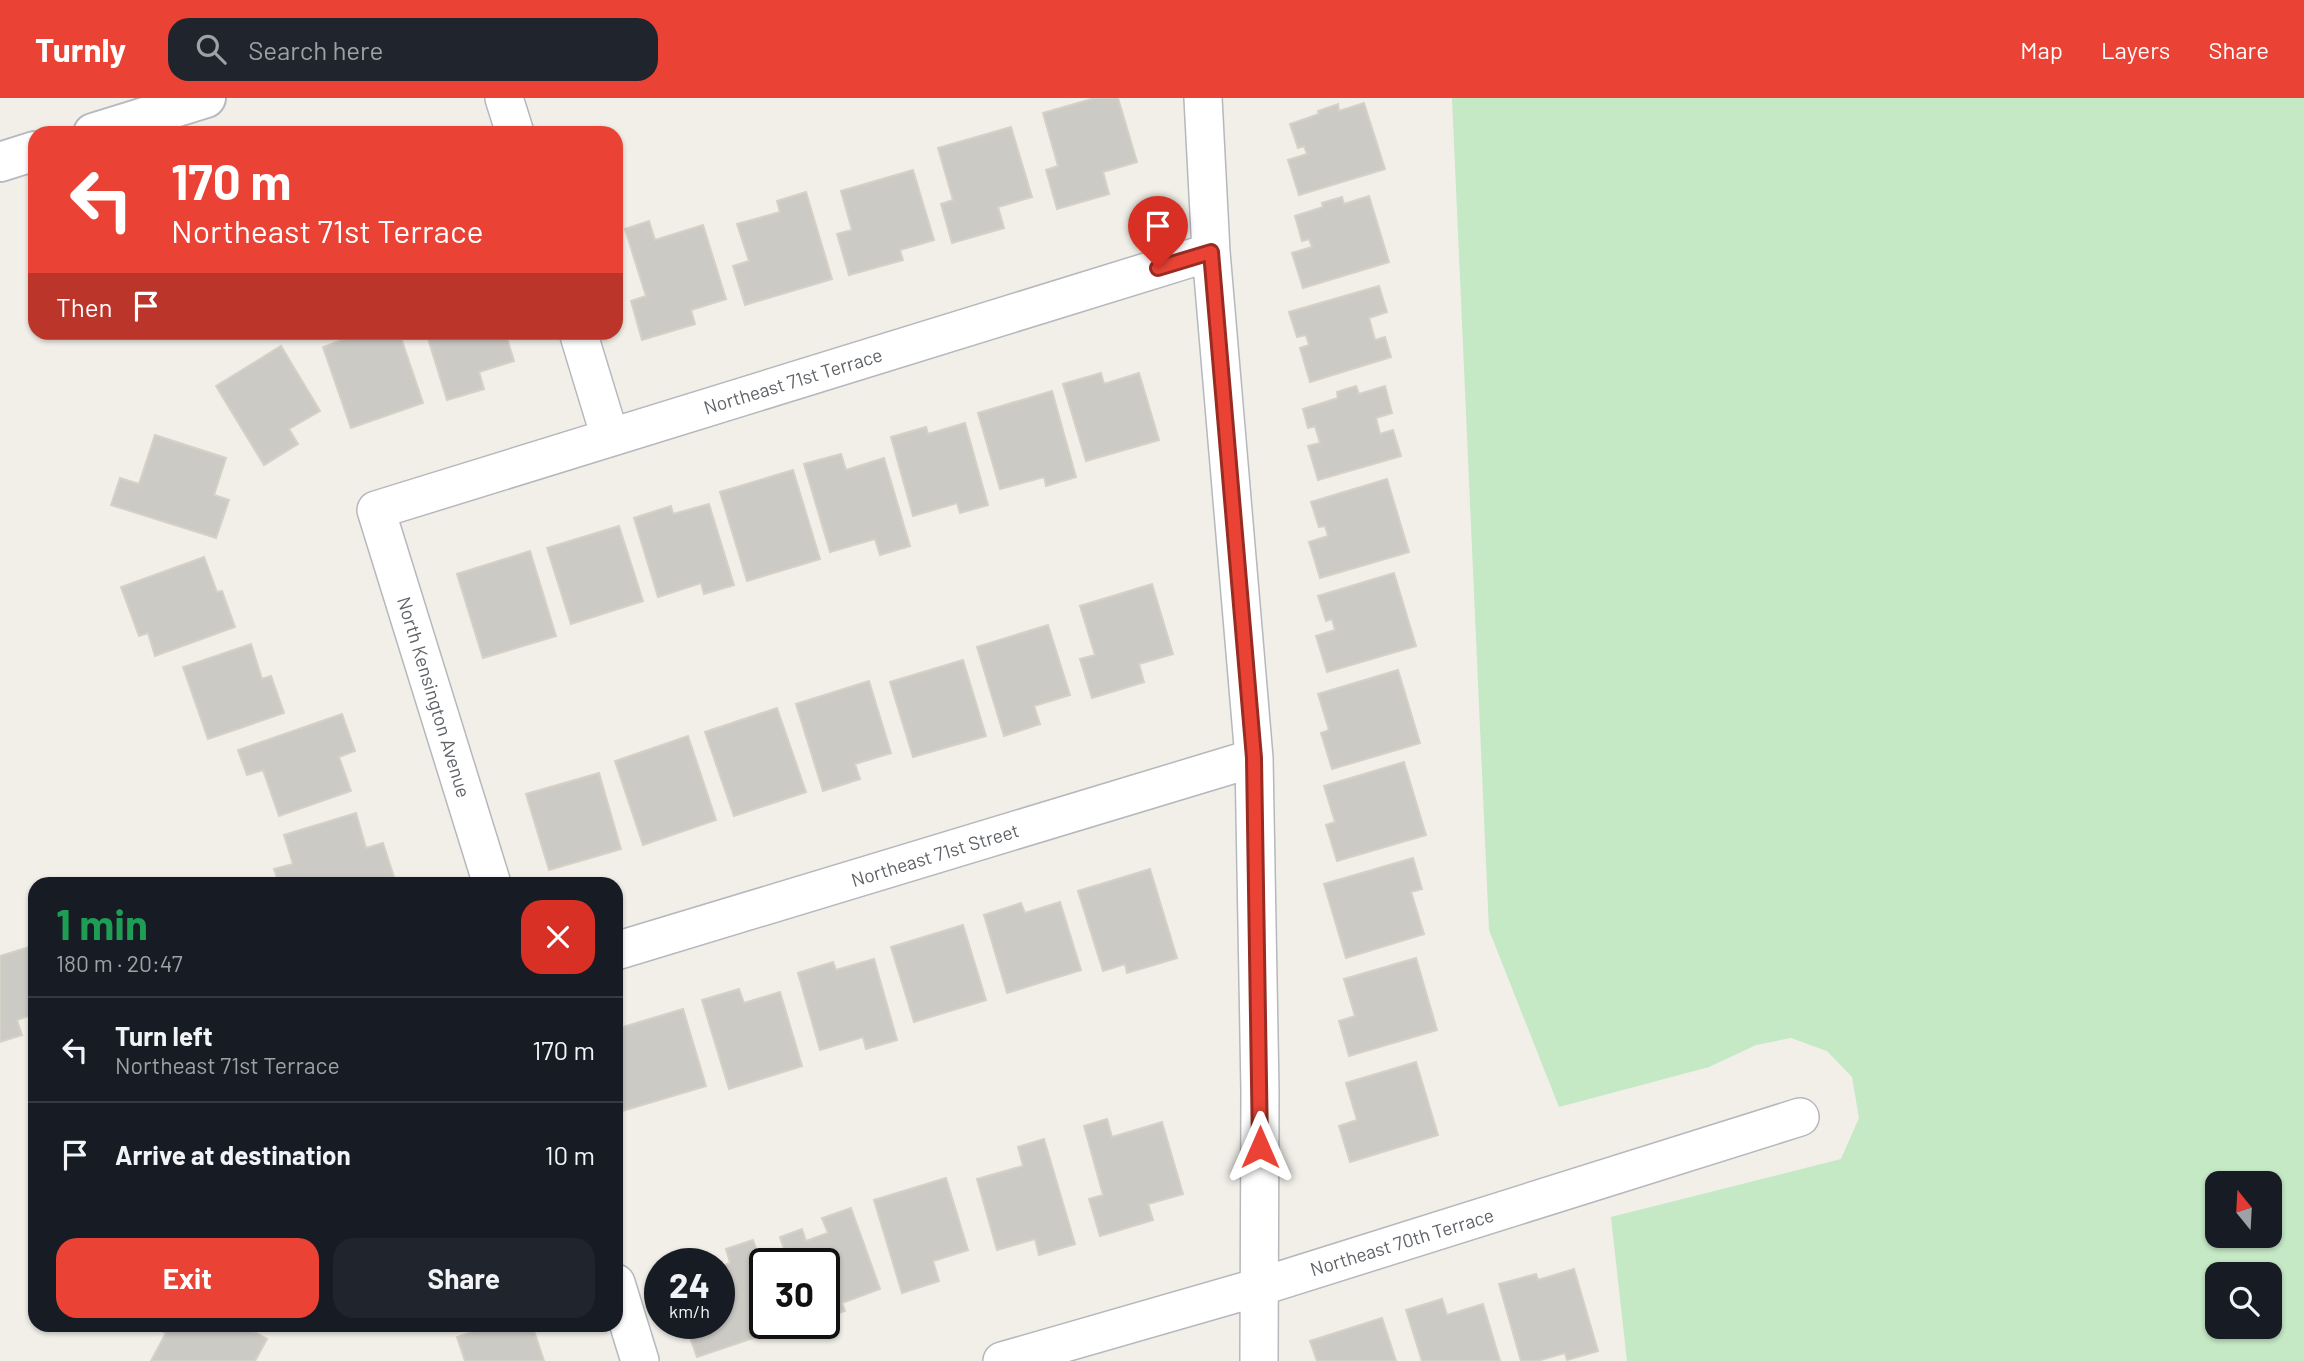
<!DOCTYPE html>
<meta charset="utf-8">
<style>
body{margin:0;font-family:Barlow,sans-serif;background:#20242c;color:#f1f3f6;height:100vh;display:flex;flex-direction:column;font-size:26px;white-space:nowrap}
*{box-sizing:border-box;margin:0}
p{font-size:23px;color:#9ea1a6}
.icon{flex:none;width:38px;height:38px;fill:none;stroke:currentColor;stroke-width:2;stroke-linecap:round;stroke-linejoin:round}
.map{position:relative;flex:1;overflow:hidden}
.details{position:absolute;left:28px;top:779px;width:595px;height:455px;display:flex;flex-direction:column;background:#171b24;border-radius:21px;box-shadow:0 2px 5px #0004}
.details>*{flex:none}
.banner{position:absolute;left:28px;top:28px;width:595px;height:214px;border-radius:21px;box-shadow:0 2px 5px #0004;background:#ea4335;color:#fff;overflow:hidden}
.needle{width:46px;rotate:342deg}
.buttons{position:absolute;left:2205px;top:1073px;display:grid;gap:14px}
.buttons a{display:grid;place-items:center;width:77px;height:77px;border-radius:14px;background:#171b24;box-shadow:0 2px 5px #0004;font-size:35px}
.speed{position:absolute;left:644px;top:1150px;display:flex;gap:14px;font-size:35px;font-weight:700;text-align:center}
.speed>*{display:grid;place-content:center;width:91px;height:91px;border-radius:50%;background:#171b24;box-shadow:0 2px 5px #0004;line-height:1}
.speed small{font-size:18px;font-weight:400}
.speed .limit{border:4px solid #111;border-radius:10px;background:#fff;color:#111}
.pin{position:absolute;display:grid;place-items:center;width:60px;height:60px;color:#fff;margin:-72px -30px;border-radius:50% 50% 50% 0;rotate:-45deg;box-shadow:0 0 7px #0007}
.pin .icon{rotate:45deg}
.me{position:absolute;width:77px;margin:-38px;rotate:0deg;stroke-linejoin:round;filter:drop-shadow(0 0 5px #0008)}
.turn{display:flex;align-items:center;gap:24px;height:147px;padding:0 28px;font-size:32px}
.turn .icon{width:91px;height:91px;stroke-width:2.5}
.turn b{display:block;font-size:49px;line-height:60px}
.then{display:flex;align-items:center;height:66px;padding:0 28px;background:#0003;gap:14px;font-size:26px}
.round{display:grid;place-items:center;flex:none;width:74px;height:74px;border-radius:21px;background:#20242c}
.head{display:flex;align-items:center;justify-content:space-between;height:119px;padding:0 28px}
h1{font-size:42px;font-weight:700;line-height:52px;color:#1e9e55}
.action{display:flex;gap:14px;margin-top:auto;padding:14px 28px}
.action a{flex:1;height:80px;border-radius:21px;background:#ea4335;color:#fff;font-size:28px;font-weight:700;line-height:80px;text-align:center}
.action a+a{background:#20242c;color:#f1f3f6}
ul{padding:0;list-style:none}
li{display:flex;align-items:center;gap:21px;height:105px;padding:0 28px;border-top:2px solid #363941}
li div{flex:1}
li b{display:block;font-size:26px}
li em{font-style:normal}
header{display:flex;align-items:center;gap:42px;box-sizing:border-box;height:98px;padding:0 35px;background:#ea4335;color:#fff}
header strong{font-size:33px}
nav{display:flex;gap:38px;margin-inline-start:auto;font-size:24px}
.search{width:490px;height:63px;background:#20242c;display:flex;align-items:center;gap:18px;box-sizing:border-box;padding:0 24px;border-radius:21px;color:#9ea1a6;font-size:26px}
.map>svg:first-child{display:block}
.green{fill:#c5e8c5;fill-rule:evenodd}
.building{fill:#cccac5;stroke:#d6d1c6;stroke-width:2}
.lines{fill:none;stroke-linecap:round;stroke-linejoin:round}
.street-casing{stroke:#b5b8bc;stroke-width:40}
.secondary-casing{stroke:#b6babf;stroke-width:42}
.street{stroke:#fff;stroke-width:37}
.secondary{stroke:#fff;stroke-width:38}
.route-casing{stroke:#982c22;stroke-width:18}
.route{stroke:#ea4335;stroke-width:12}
.labels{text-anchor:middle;stroke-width:5;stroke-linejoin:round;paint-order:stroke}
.street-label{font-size:19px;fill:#5f6368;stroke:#fff}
</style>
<header>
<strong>Turnly</strong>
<div class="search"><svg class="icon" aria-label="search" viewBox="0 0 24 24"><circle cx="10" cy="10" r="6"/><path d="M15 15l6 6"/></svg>Search here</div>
<nav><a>Map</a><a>Layers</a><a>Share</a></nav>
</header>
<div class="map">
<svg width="2304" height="1263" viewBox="0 0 2304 1263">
<rect width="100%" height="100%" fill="#f1efe8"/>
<path class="green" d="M1452,0H2304V1263H1627L1611,1119L1841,1061L1859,1020L1852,979L1827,953L1791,940L1756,947L1709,969L1559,1009L1489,832ZM2217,1085H2270V1138H2217ZM2217,1176H2270V1228H2217Z"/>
<path class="building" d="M1095,0H1118L1137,64L1103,74L1109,96L1057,111L1046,72L1058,68L1043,15Z
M1364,5L1385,71L1299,97L1288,62L1307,56L1304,48L1298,50L1290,26L1319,16L1318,13L1338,6L1339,13Z
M1011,29L1032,99L998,109L1004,130L952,145L941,106L953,102L938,50Z
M913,72L934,142L900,152L903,162L849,177L837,136L852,132L841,93Z
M806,94L832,181L745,207L733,168L749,163L737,126L780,114L777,103Z
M1369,98L1389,164L1303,190L1292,155L1312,149L1309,141L1302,143L1295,118L1323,109L1322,105L1342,99L1344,106Z
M649,123L655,142L703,127L726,201L691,212L695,226L642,242L631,203L646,198L625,131Z
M1379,188L1387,214L1369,220L1375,242L1385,239L1391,259L1310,284L1300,250L1309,247L1306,237L1297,239L1289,214Z
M364,234H399L423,305L351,330L323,249Z
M426,234H505L514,263L479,274L484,291L447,302Z
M281,248L320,313L289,331L298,346L264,367L216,288Z
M1101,275L1104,286L1139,275L1159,342L1086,363L1063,286Z
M1356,288L1359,296L1385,288L1392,315L1376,320L1380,336L1393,332L1401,358L1318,382L1308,348L1320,345L1315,328L1308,330L1303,311L1338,300L1337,294Z
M1052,293L1076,379L1046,388L1044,379L1000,391L978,315Z
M965,325L988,407L960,415L957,405L913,418L891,339L926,329L928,336Z
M155,337L226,360L214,397L229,402L216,440L111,407L120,380L139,386Z
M841,356L846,372L884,360L910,448L880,457L875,441L830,454L804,366Z
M793,372L820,461L747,483L720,394Z
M1387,381L1409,454L1320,480L1309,444L1328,438L1325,428L1319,429L1311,404Z
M709,406L734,487L704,496L701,485L658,499L634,420L671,408L673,416Z
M619,428L643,503L571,526L547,450Z
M530,453L556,538L483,560L457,476Z
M204,459L217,494L222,493L235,529L155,558L148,535L139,538L121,489Z
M1394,475L1416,548L1327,574L1316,538L1335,532L1332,521L1326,523L1318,498Z
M1152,486L1173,556L1139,566L1144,584L1092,600L1080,561L1095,557L1080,508Z
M1048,527L1070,597L1034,608L1040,626L1004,638L977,549Z
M251,546L262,581L271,578L284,615L208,641L183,569Z
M963,562L986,638L913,659L890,584Z
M1398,572L1420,645L1332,671L1321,635L1329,632L1318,596Z
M869,583L891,655L855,666L860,681L823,693L796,606Z
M777,610L806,694L734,718L705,634Z
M342,616L355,653L339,659L351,693L279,718L263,672L247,677L238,652Z
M688,638L716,722L643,747L615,663Z
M1404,664L1426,737L1337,763L1326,727L1335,724L1324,688Z
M599,675L621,751L549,772L526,696Z
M356,715L366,750L383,745L395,782L383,786H279L274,771L293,766L284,737Z
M1413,760L1422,791L1411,794L1424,836L1346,860L1324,786Z
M1150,771L1177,860L1127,875L1125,866L1103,873L1078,793Z
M1060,804L1081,872L1007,895L984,817L1021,805L1025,815Z
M963,827L986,902L914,924L891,849Z
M35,847V916L17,922L22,937L0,944V858Z
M1416,860L1437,932L1349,958L1339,923L1355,918L1344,881Z
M874,861L897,942L866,951L863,939L820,952L798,875L833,864L836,872Z
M739,891L744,905L780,894L802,968L729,991L702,902Z
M683,911L706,988L619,1014L616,1003V931Z
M1416,964L1438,1037L1350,1064L1339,1028L1357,1022L1346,985Z
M1107,1021L1112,1039L1162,1024L1183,1096L1148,1106L1153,1122L1100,1138L1089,1101L1103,1097L1084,1028Z
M1044,1041L1075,1146L1039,1157L1035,1141L997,1152L977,1081L1023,1068L1018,1049Z
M946,1080L968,1152L933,1163L939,1183L902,1195L874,1102Z
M851,1110L880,1191L842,1205L845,1213L824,1220V1166H789L780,1139L802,1131L806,1143L828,1135L822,1120Z
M753,1142L765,1176V1225H781L783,1230L697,1259L685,1225H719V1169L730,1165L726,1151Z
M1574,1171L1598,1253L1567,1262L1565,1255L1537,1263H1521L1499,1186L1536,1176L1538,1182Z
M1442,1201L1447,1217L1483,1206L1500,1263H1422L1406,1212Z
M1382,1220L1396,1263H1317L1310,1243Z
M151,1227H208L219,1232L222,1227H241L267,1241L255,1263H151L166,1235Z
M492,1227H532L544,1263H465L457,1239Z"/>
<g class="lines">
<g class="street-casing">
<path id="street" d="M504,0L515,35
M1203,0L1211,154L1254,660L1260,993L1259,1263
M578,234L610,339
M492,786L376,412L1211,154
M616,853L1254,660
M616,1185L640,1263
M1002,1263L1259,1189L1800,1019"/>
</g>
<g class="secondary-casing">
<path id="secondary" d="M93,35L206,0
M0,64L35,53"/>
</g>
<use href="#street" class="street"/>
<use href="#secondary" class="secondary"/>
</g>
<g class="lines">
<g class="route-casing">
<path id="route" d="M1158,170L1211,154L1254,660L1260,1049"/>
</g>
<use href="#route" class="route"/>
</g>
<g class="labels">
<g class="street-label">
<text transform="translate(793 283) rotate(-17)" y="7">Northeast 71st Terrace</text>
<text transform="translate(434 599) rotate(73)" y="7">North Kensington Avenue</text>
<text transform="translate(935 757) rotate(-17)" y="7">Northeast 71st Street</text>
<text transform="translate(1402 1144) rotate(-17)" y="7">Northeast 70th Terrace</text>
</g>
</g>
</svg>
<div class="buttons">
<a><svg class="needle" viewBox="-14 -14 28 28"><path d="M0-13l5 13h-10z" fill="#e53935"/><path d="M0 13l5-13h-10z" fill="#9ea1a6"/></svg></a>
<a><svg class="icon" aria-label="search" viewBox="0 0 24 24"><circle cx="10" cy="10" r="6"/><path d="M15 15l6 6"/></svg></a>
</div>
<div class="speed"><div>24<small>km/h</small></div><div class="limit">30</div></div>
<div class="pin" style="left:1158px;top:170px;background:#d93025"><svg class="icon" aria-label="arrive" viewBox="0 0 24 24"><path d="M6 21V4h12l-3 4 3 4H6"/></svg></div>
<svg class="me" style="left:1260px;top:1049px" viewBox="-20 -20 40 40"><path d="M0-17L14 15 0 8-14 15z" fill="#ea4335" stroke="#fff" stroke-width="4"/></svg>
<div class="banner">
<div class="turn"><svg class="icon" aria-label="left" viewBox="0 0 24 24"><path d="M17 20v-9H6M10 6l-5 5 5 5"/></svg><div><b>170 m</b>Northeast 71st Terrace</div></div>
<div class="then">Then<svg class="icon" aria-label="arrive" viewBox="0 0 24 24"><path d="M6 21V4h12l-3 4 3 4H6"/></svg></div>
</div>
<section class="details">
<div class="head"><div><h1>1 min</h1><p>180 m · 20:47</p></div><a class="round" style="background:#d93025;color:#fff"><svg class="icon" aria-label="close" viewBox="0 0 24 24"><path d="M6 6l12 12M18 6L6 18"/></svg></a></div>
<ul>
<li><svg class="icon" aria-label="left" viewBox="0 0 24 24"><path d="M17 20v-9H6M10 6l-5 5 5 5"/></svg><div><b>Turn left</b><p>Northeast 71st Terrace</p></div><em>170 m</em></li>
<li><svg class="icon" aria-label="arrive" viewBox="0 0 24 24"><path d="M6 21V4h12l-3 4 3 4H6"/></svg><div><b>Arrive at destination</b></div><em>10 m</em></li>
</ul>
<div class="action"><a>Exit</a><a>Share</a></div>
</section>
</div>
